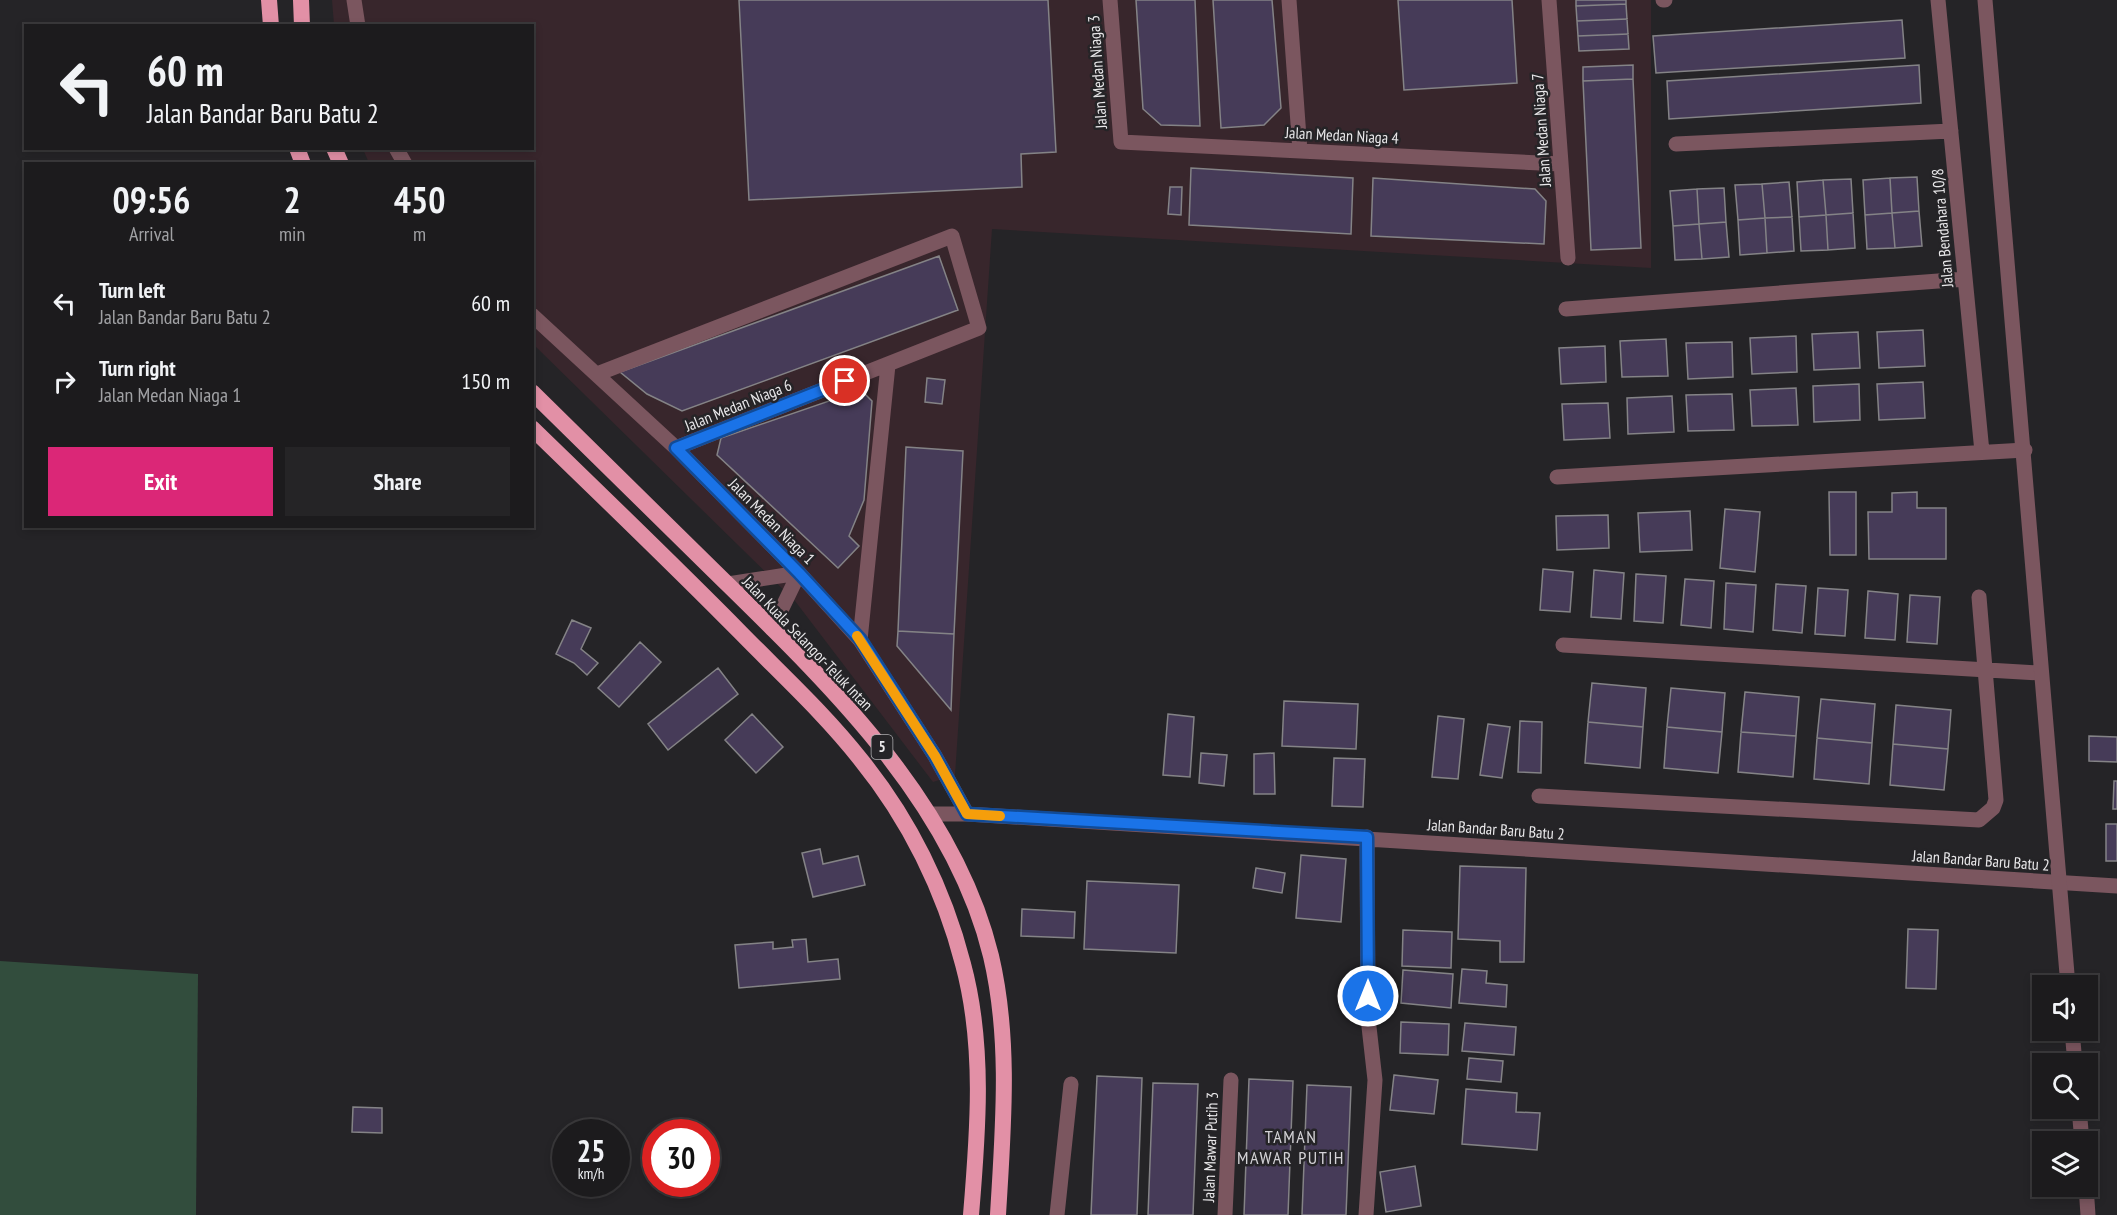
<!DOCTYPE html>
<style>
body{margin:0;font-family:"PT Sans Narrow",sans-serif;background:#252426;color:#f1f3f6;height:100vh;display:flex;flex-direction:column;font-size:22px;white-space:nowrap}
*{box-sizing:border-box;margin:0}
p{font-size:20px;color:#a0a1a4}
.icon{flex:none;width:33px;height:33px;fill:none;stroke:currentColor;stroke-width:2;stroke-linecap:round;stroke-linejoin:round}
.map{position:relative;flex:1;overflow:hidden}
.drawer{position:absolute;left:24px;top:162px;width:510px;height:366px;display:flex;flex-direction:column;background:#1c1b1d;border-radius:0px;box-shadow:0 3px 9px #0003,0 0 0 2px #3a393b}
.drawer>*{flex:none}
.guide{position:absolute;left:24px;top:24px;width:510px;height:126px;border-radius:0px;box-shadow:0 3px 9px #0003,0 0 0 2px #3a393b;background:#1c1b1d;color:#f1f3f6;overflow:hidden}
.fabs{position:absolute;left:2032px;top:975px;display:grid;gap:12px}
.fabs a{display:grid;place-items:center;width:66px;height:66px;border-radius:0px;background:#1c1b1d;box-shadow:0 3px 9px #0003,0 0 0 2px #3a393b;font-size:30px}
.speed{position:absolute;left:552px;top:1119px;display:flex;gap:12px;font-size:30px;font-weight:700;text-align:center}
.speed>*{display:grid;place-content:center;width:78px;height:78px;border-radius:50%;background:#1c1b1d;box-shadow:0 3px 9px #0003,0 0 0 2px #3a393b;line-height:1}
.speed small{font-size:15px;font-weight:400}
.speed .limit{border:9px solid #d22;background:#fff;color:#111}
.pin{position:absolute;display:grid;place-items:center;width:51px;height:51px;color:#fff;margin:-26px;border:3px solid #fff;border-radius:50%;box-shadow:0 2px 6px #0007}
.me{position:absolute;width:66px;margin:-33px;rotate:0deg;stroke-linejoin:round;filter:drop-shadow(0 0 4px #0008)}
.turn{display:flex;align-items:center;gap:21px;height:126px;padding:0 24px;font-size:27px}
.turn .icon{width:78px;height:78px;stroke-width:2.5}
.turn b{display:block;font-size:42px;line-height:51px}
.eta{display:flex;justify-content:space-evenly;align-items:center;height:102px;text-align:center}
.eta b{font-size:36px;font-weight:700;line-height:42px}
.action{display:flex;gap:12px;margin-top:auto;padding:12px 24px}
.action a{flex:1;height:69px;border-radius:0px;background:#db2777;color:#fff;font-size:24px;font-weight:700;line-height:69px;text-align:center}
.action a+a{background:#252426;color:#f1f3f6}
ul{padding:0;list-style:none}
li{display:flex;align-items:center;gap:18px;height:78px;padding:0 24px}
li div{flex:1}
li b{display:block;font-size:22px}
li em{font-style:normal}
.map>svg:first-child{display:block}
.commercial{fill:#38262c}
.green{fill:#324d3d}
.building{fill:#463b58;stroke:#848386;stroke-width:1.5}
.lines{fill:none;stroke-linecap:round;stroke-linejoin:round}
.minor{stroke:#7b565f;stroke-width:15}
.tertiary{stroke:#7b565f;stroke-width:15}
.trunk{stroke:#e290a6;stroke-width:16}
.route-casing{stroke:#114b97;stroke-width:15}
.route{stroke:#1a73e8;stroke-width:10}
.slow{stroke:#f59e0b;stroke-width:10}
.labels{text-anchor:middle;stroke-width:5;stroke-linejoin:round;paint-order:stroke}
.shield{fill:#252427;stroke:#aeadb0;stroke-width:1.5}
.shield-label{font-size:15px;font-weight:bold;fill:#e9e8ea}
.street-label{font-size:16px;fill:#e9e8ea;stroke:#252427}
.neighbourhood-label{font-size:18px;letter-spacing:1.5px;fill:#d4d3d7;stroke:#252427}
</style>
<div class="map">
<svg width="2117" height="1215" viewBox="0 0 2117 1215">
<rect width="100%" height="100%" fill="#252427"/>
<path class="commercial" d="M332,0H1651V268L992,229L955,775L933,782L795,601L533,344L532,164L369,163L363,149L532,148V26L334,25Z"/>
<path class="green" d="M0,961L198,974L196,1215H0Z"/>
<path class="building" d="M739,0H1048L1056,152L1021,154L1022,187L749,200Z
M1136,0H1195L1200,126L1161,125L1143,109Z
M1213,0H1272L1281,108L1264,125L1221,128Z
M1398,0H1512L1517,83L1404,90Z
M1576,0H1626V4L1576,6Z
M1626,4L1627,19L1577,21L1576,6Z
M1627,19L1628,34L1578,36L1577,21Z
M1902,20L1905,58L1656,73L1653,36Z
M1628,34L1629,49L1579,51L1578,36Z
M1633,65V79L1583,81V67Z
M1919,65L1921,103L1669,119L1667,81Z
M1633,79L1641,248L1591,250L1583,81Z
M1191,168L1353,178L1351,234L1189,225Z
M1917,177L1919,211L1892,213L1890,178Z
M1373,178L1535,189L1546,201L1544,244L1371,236Z
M1890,178L1892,213L1865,215L1863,180Z
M1851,179L1853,213L1826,215L1823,180Z
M1823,180L1826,215L1799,217L1797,182Z
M1789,182L1792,217L1765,218L1762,184Z
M1762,184L1765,218L1738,220L1735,185Z
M1170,187H1182L1181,215L1168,214Z
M1724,188L1726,222L1699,224L1697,189Z
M1697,189L1699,224L1673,226L1670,191Z
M1919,211L1922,246L1895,248L1892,213Z
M1853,213L1855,248L1828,250L1826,215Z
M1892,213L1895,248L1867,249L1865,215Z
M1826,215L1828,250L1801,251L1799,217Z
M1792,217L1794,251L1767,253L1765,218Z
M1765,218L1767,253L1740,255L1738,220Z
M1726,222L1729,257L1702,259L1699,224Z
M1699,224L1702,259L1675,260L1673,226Z
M939,256L958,310L682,411L647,394L620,372Z
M1923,330L1925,366L1879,368L1877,332Z
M1858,332L1860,368L1814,370L1812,334Z
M1796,336L1797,372L1752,374L1750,338Z
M1666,339L1668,376L1622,377L1620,341Z
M1732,342L1733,377L1688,379L1686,343Z
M1605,346L1606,382L1561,384L1559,348Z
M927,378L945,380L942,404L925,402Z
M1923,382L1925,418L1879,420L1877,384Z
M1859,384L1860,420L1814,422L1813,386Z
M1796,388L1798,425L1752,426L1750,390Z
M861,390L872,401L864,500L849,536L859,546L838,568L717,455L721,438Z
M1732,394L1734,430L1688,431L1686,395Z
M1672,396L1674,432L1628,434L1627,398Z
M1608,403L1610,438L1564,440L1562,404Z
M906,447L963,451L954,634L898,631Z
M1829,492H1856V555H1830Z
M1917,492V508H1946V559H1869L1868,512H1892V493Z
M1725,509L1760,512L1755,572L1720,568Z
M1690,511L1692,550L1640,552L1638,513Z
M1608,515L1609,548L1557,550L1556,516Z
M1543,569L1573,572L1570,612L1540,610Z
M1594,570L1624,573L1621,619L1591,617Z
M1636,574L1666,576L1663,623L1634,621Z
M1685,579L1714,581L1711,628L1681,625Z
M1726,583L1756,585L1753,632L1724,629Z
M1776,584L1806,586L1802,633L1773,630Z
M1818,588L1848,590L1845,636L1815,634Z
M1868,591L1898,594L1895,640L1865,638Z
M1910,595L1940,597L1937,644L1907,642Z
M572,620L591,628L581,649L598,663L587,675L574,663L556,654Z
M898,631L954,634L951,710L897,646Z
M640,642L661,662L619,707L598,688Z
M718,668L738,694L668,750L648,724Z
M1592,683L1646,688L1643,727L1588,722Z
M1671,688L1725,693L1722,732L1667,727Z
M1745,692L1799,697L1796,736L1741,732Z
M1821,699L1875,704L1872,743L1817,738Z
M1284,701L1358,704L1356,749L1282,746Z
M1896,705L1951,710L1948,749L1893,744Z
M752,714L783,747L756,773L725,740Z
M1168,714L1194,717L1190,777L1163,775Z
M1438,716L1464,719L1458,779L1432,777Z
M1520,721L1542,722L1541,773L1518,772Z
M1588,722L1643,727L1640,768L1585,763Z
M1488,724L1510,727L1502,778L1480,775Z
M1667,727L1722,732L1718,773L1664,768Z
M1741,732L1796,736L1793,777L1738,772Z
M2089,736L2117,737V762L2089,761Z
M1817,738L1872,743L1869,784L1814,779Z
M1893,744L1948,749L1944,790L1890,785Z
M1201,753L1227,755L1224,786L1199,783Z
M1274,753L1275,794H1254V754Z
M1334,758L1365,759L1363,807L1332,806Z
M2114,781H2117V809H2113Z
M2106,824H2117V861H2106Z
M820,849L823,864L858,856L865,885L813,897L802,853Z
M1301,855L1346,859L1341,922L1296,918Z
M1460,866L1526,868L1524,962H1500V941L1458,939Z
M1256,868L1285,873L1282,893L1253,888Z
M1087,881L1179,885L1176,953L1084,949Z
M1022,909L1075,912L1074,938L1021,936Z
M1908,929L1938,930L1936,989L1906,988Z
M1403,930L1452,932L1451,968L1402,966Z
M806,939L808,962L838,959L840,979L739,988L735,945L773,942V949L793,947L792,940Z
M1462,969L1487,971L1486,983L1507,985L1506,1007L1459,1003Z
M1403,970L1453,974L1451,1008L1401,1003Z
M1401,1022L1449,1024L1448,1055L1400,1053Z
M1465,1023L1516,1027L1514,1055L1462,1051Z
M1469,1058L1503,1061L1501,1082L1467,1079Z
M1394,1075L1438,1080L1434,1114L1390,1110Z
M1097,1076L1142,1078L1137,1215H1091Z
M1249,1079L1293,1081L1288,1215H1244Z
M1153,1083L1198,1084L1193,1215H1148Z
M1307,1085L1351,1087L1346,1215H1302Z
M1466,1089L1517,1093L1516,1112L1540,1113L1537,1150L1462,1144Z
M353,1107L382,1108V1133L352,1132Z
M1415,1166L1421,1206L1386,1212L1380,1172Z"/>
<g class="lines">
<path class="minor" d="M354,0L358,26
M1110,0L1121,142L1561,164
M1289,0L1300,151
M1549,0L1568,258
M1663,0H1665
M1938,0L1982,452
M1676,144L1951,131
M396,148L405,164
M1566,309L1965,279
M532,315L676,448L799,573L860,640L935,756L967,814
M597,374L952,236L979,328L676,448
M1557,477L2025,450
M728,584L799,573
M772,629L799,573
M860,640L888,365
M1563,645L2040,673
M1539,796L1979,820L1993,808L1996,800L1979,597
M930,814H967L2117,886
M1057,1215L1071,1084
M1225,1215L1231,1080
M1366,1215L1375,1080L1368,1018L1367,837"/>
<path class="tertiary" d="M1985,0L2068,986
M2072,1030L2075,1064
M2079,1108L2082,1142
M2086,1186L2088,1215"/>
<path class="trunk" d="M269,0L271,26
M301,0L302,26
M297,148L303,164
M334,148L341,164
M532,392C593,452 654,512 714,571C825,680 953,800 991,956C1011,1041 1003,1129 998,1215
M532,428C602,496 672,563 740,632C781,674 825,714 861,760C909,819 944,890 963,964C985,1045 978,1132 971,1215"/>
</g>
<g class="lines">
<g class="route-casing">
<path id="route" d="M845,381L676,448L799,573L860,639L935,756L967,814L1367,837L1368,996"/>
</g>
<use href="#route" class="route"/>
<path class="slow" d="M857,636L935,756L967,814L1000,816"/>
</g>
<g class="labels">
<rect class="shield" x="871.5" y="735" width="21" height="24" rx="4.5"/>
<g class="shield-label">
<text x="882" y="752">5</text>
</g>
<g class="street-label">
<text transform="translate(1097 72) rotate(-94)" y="6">Jalan Medan Niaga 3</text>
<text transform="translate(1541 130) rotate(-94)" y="6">Jalan Medan Niaga 7</text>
<text transform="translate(1342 135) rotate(3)" y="6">Jalan Medan Niaga 4</text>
<text transform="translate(1942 228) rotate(-95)" y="6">Jalan Bendahara 10/8</text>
<text transform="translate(738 405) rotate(-22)" y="6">Jalan Medan Niaga 6</text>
<text transform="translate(772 521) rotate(45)" y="6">Jalan Medan Niaga 1</text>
<text transform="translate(808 643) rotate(46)" y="6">Jalan Kuala Selangor-Teluk Intan</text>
<text transform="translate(1496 829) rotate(4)" y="6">Jalan Bandar Baru Batu 2</text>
<text transform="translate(1981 860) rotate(4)" y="6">Jalan Bandar Baru Batu 2</text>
<text transform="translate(1210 1147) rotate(-88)" y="6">Jalan Mawar Putih 3</text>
</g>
<g class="neighbourhood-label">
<text x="1291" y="1143">TAMAN<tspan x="1291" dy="21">MAWAR PUTIH</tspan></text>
</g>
</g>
</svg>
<div class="fabs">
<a><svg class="icon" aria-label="sound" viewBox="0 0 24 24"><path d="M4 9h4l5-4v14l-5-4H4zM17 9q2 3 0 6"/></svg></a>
<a><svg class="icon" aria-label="search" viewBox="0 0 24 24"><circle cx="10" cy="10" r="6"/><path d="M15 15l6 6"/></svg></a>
<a><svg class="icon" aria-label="layers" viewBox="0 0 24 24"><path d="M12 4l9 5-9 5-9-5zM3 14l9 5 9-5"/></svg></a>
</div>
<div class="speed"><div>25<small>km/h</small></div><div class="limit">30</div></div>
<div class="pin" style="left:845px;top:381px;background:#d93025"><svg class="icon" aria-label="arrive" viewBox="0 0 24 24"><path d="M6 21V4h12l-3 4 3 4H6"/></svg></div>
<svg class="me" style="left:1368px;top:996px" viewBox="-20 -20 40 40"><circle r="17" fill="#1a73e8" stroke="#fff" stroke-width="3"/><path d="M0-11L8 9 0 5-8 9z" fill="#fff"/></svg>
<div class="guide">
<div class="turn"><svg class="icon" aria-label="left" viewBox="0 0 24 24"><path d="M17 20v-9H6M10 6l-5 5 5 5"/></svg><div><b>60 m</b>Jalan Bandar Baru Batu 2</div></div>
</div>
<section class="drawer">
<div class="eta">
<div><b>09:56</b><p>Arrival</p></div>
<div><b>2</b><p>min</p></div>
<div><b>450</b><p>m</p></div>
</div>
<ul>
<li><svg class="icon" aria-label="left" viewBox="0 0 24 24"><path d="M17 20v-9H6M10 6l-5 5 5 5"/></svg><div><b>Turn left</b><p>Jalan Bandar Baru Batu 2</p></div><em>60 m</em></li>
<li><svg class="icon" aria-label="right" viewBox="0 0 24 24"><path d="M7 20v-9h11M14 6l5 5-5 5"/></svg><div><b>Turn right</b><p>Jalan Medan Niaga 1</p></div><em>150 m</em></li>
</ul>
<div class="action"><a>Exit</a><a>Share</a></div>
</section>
</div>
